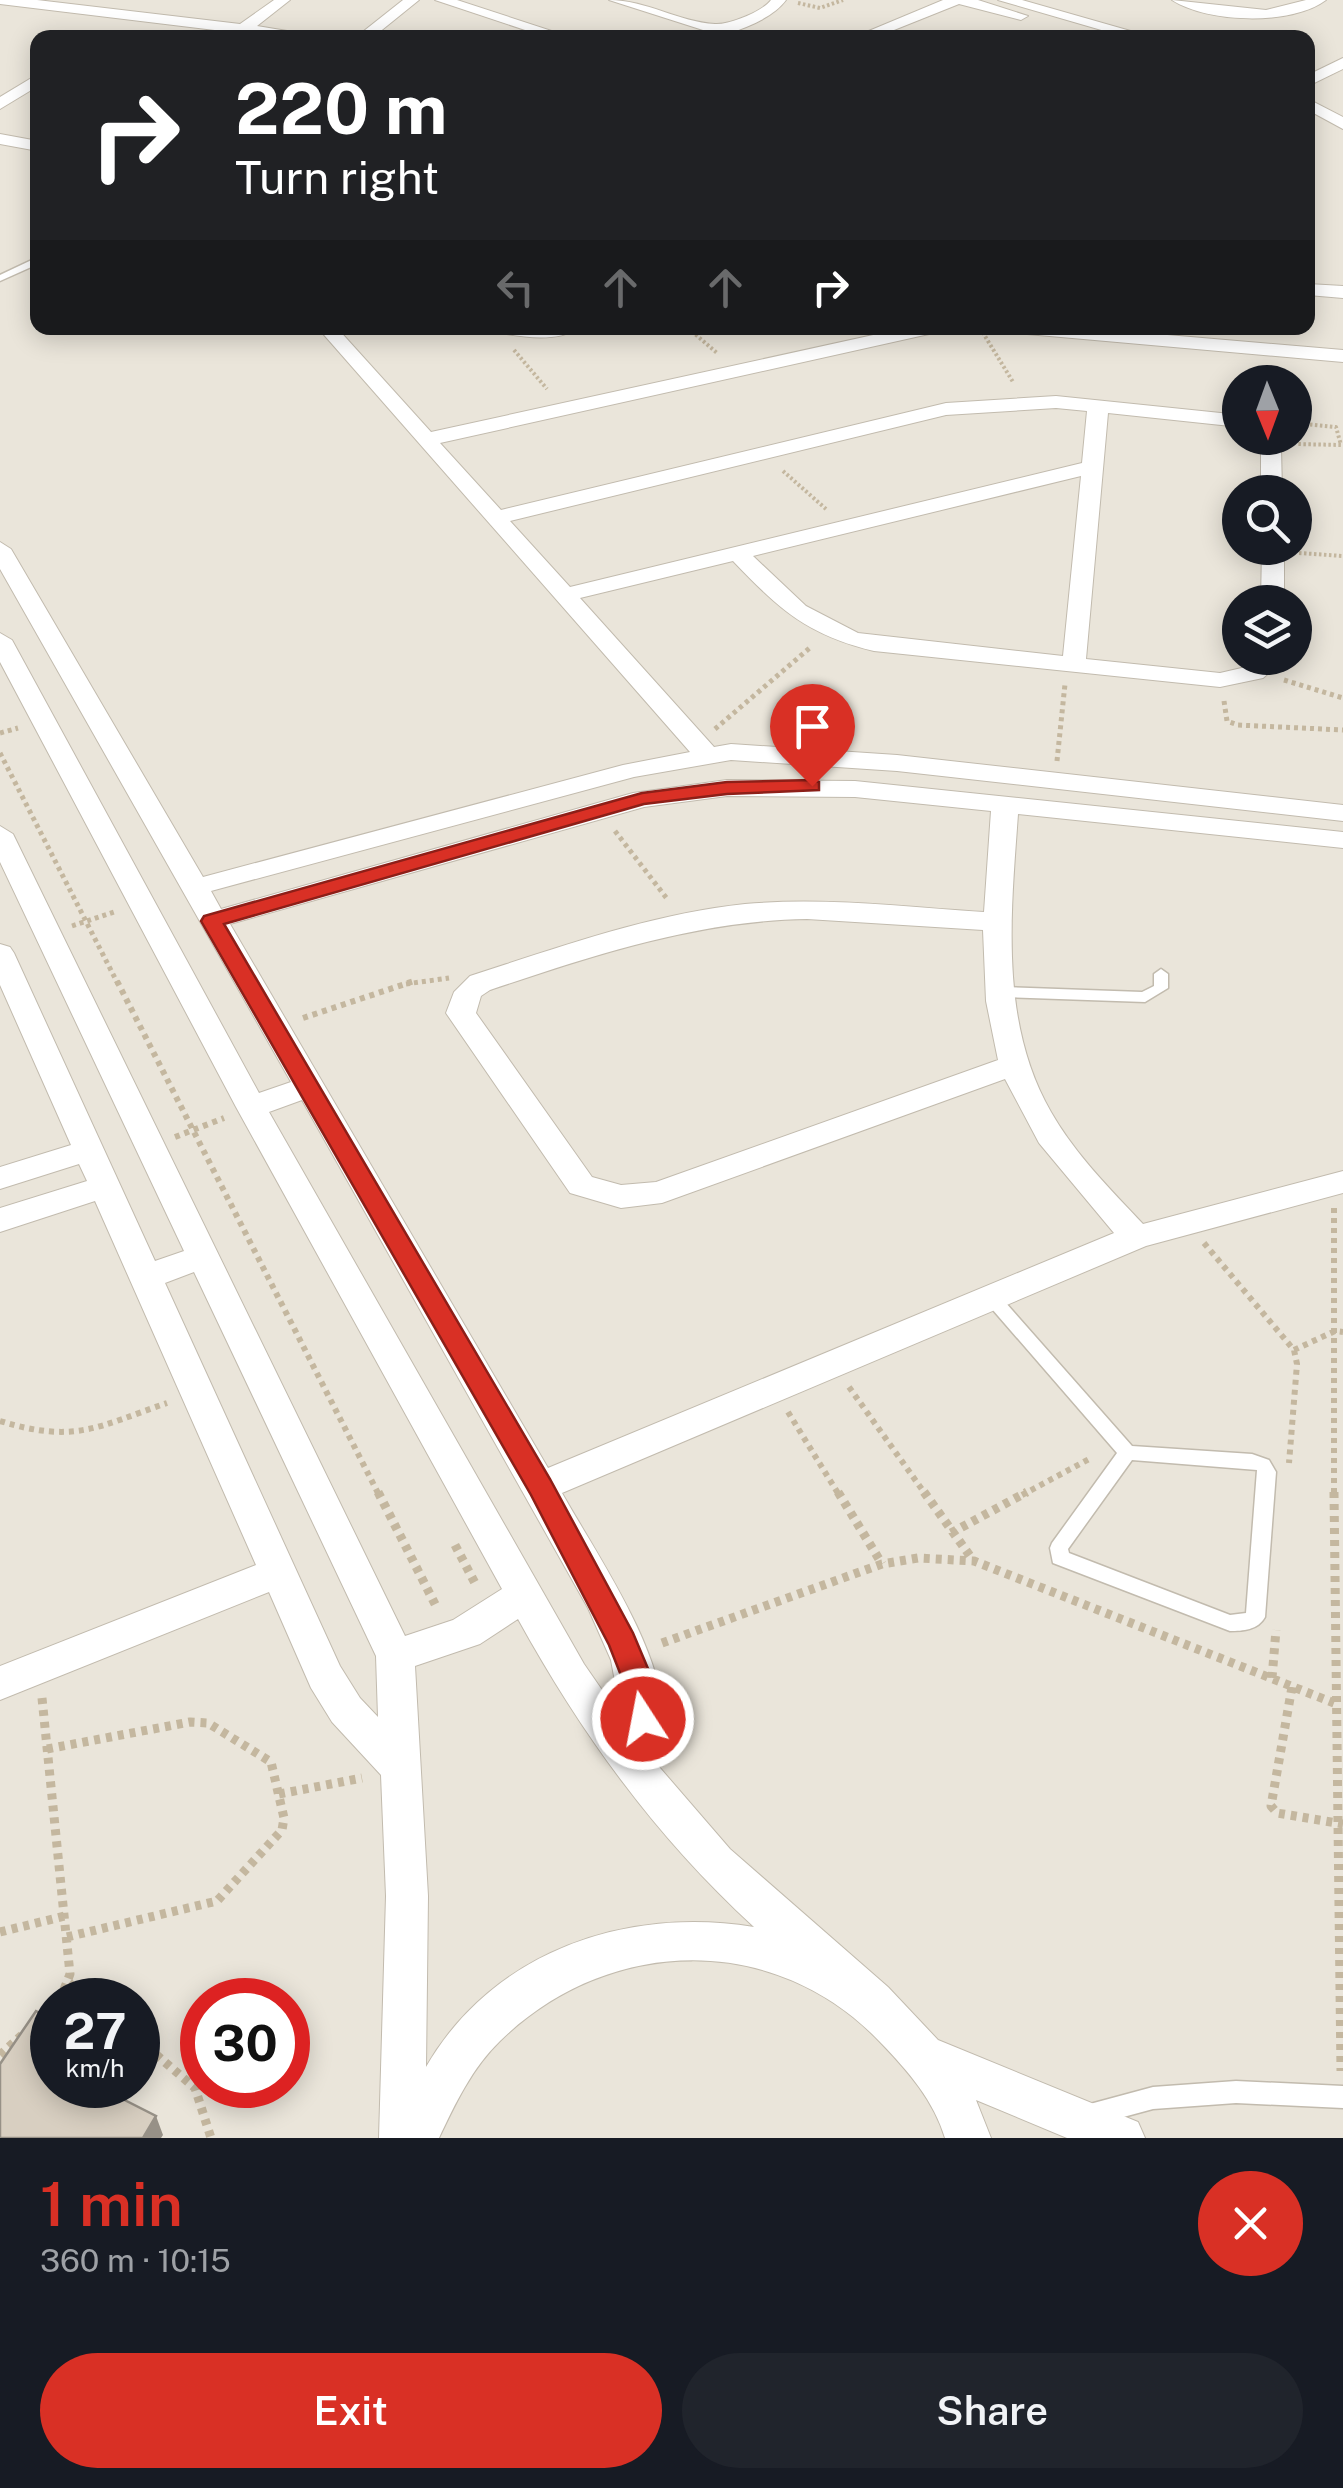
<!DOCTYPE html>
<meta charset="utf-8">
<style>
body{margin:0;font-family:"Public Sans",sans-serif;background:#20242c;color:#f1f3f6;height:100vh;display:flex;flex-direction:column;font-size:38px;white-space:nowrap}
*{box-sizing:border-box;margin:0}
p{font-size:32px;color:#9ea1a6}
.icon{flex:none;width:55px;height:55px;fill:none;stroke:currentColor;stroke-width:2;stroke-linecap:round;stroke-linejoin:round}
.map{position:relative;height:2138px;overflow:hidden}
.details{display:flex;flex-direction:column;background:#171b24;flex:1}
.details>*{flex:none}
.hud{position:absolute;left:30px;top:30px;width:1285px;height:305px;border-radius:20px;box-shadow:0 5px 25px #0003;background:#202124;color:#fff;overflow:hidden}
.needle{width:65px;rotate:179deg}
.fabs{position:absolute;left:1222px;top:365px;display:grid;gap:20px}
.fabs a{display:grid;place-items:center;width:90px;height:90px;border-radius:50%;background:#171b24;box-shadow:0 5px 25px #0003;font-size:50px}
.speed{position:absolute;left:30px;top:1978px;display:flex;gap:20px;font-size:50px;font-weight:700;text-align:center}
.speed>*{display:grid;place-content:center;width:130px;height:130px;border-radius:50%;background:#171b24;box-shadow:0 5px 25px #0003;line-height:1}
.speed small{font-size:25px;font-weight:400}
.speed .limit{border:15px solid #d22;background:#fff;color:#111}
.pin{position:absolute;display:grid;place-items:center;width:85px;height:85px;color:#fff;margin:-102px -42px;border-radius:50% 50% 50% 0;rotate:-45deg;box-shadow:0 0 10px #0007}
.pin .icon{rotate:45deg}
.me{position:absolute;width:110px;margin:-55px;rotate:349deg;stroke-linejoin:round;filter:drop-shadow(0 0 8px #0008)}
.turn{display:flex;align-items:center;gap:35px;height:210px;padding:0 40px;font-size:45px}
.turn .icon{width:130px;height:130px;stroke-width:2.5}
.turn b{display:block;font-size:70px;line-height:85px}
.lanes{display:flex;align-items:center;height:95px;padding:0 40px;background:#0003;justify-content:center;gap:50px;direction:ltr}
.lanes .off{opacity:.35}
.round{display:grid;place-items:center;flex:none;width:105px;height:105px;border-radius:52px;background:#20242c}
.overview{display:flex;align-items:center;justify-content:space-between;height:170px;padding:0 40px}
h1{font-size:60px;font-weight:600;line-height:75px;color:#d93025}
.action{display:flex;gap:20px;margin-top:auto;padding:20px 40px}
.action a{flex:1;height:115px;border-radius:60px;background:#d93025;color:#fff;font-size:40px;font-weight:600;line-height:115px;text-align:center}
.action a+a{background:#20242c;color:#f1f3f6}
.map>svg:first-child{display:block}
.residential{fill:#eae5da;fill-rule:evenodd}
.lines{fill:none;stroke-linecap:round;stroke-linejoin:round}
.service-casing{stroke:#c2bbae;stroke-width:3}
.minor-casing{stroke:#c2bbae;stroke-width:2}
.path-far3{stroke:#c4b79f;stroke-width:4;stroke-dasharray:2.5 2.5;stroke-linecap:butt}
.path-far2{stroke:#c4b79f;stroke-width:5;stroke-dasharray:4 4;stroke-linecap:butt}
.path-far1{stroke:#c4b79f;stroke-width:6;stroke-dasharray:5 5;stroke-linecap:butt}
.path{stroke:#c4b79f;stroke-width:9;stroke-dasharray:6 6;stroke-linecap:butt}
.service{fill:#fff;fill-rule:evenodd}
.minor{fill:#fff;fill-rule:evenodd}
.shaded-wall{fill:#979187}
.building{fill:#d8cfc1;stroke:#979187;stroke-width:2.5}
.route{fill:#d93025;stroke:#8d1f18;stroke-width:2.5}
</style>
<div class="map">
<svg width="1343" height="2138" viewBox="0 0 1343 2138">
<rect width="100%" height="100%" fill="#f6f3ec"/>
<path class="residential" d="M0,0H1343V2138H0ZM38,38H1308V328H38ZM1240,382H1295V438H1240ZM1240,492H1295V548H1240ZM1240,602H1295V658H1240ZM52,2000H138V2085H52ZM202,2000H288V2085H202Z"/>
<g class="lines">
<g class="service-casing">
<path id="service" d="M38,257V264L0,281V275Z
M1161,969L1168,974V988L1145,1002L1001,997L994,992L1001,987L1142,992L1154,986V974Z
M992,1292L998,1294L1132,1446L1252,1454L1269,1460L1276,1472L1265,1617C1258,1630 1243,1631 1230,1631L1053,1563L1050,1548L1052,1543L1117,1453L986,1302L984,1298L986,1294ZM1132,1460L1257,1470L1246,1613L1230,1615L1069,1553L1068,1549Z
M1236,2081L1343,2086V2108L1236,2103L1153,2109L1090,2126L1082,2123L1079,2115L1082,2107L1090,2104L1153,2087Z"/>
</g>
<g class="minor-casing">
<path id="minor" d="M0,0H37L240,24L274,0H290L257,26L329,38H280L0,4Z
M403,0H419L372,38H355Z
M435,0H457L573,38H549Z
M609,0C646,0 679,22 715,24C730,25 763,11 771,0H786C770,22 724,38 697,38L698,32L703,30Z
M943,0H978L1028,16L1021,20L959,4L874,38H852Z
M998,0H1022L1155,38H1129Z
M1172,0L1266,10L1306,0H1326C1292,26 1207,23 1172,0Z
M1343,58V69L1308,86V75Z
M38,74V86L0,109V97Z
M1308,99L1343,117V129L1308,110Z
M0,134L38,141V151L0,144Z
M1308,284L1343,286V298L1308,295Z
M318,328H337L431,432L905,328H939L929,334L440,443L501,510L946,403L1056,396L1240,415V427L1108,413L1086,659L1220,673L1246,667L1259,658H1286L1263,678L1220,687L874,651C807,635 779,609 733,561L580,598L714,747L731,744L897,755L1343,805V821L897,771L731,760L634,777L211,891L221,909L633,793L727,780L855,781L1343,832V848L1018,814C1011,913 999,1022 1051,1112C1075,1154 1110,1189 1143,1224L1343,1171V1193L1146,1246L562,1493C594,1550 665,1653 662,1718C661,1730 653,1743 648,1754L730,1849L888,1987L938,2040L1138,2122L1145,2138H1067L976,2100L991,2138H945C934,2101 908,2071 882,2044C776,1931 609,1935 500,2041C472,2068 455,2104 439,2138H379L386,1896L381,1775L332,1722L311,1688L269,1592L0,1700V1666L256,1565L95,1201L0,1232V1208L87,1181L79,1164L0,1189V1167L71,1145L0,985V944L10,947L14,953L155,1261L184,1251L0,862V826L13,834L405,1636L453,1620L502,1589L236,1107L0,662V633L12,640L259,1093L291,1082L0,569V542L11,549L203,877L623,765L690,752ZM1056,408L1087,411L1082,463L570,587L510,521L946,415ZM1081,476L1063,656L858,633L806,606L753,556ZM727,796L855,797L991,811L984,912C905,907 825,897 745,904C651,914 560,947 470,976L454,992L446,1013L570,1193L621,1208L662,1203L1005,1079L1039,1143L1114,1233L548,1468L230,924L644,807ZM807,919L983,930L986,1001L998,1060L656,1182L621,1185L592,1177L476,1013L481,996L490,990C595,955 696,921 807,919ZM302,1100L588,1608L611,1660L622,1719L584,1664L269,1112ZM194,1272L376,1656L378,1717L360,1698L340,1666L165,1283ZM518,1619C582,1735 656,1837 754,1927C627,1906 493,1951 426,2067L428,1896L415,1666L480,1644Z
M493,328H578C558,343 520,337 496,332Z
M1017,328H1086L1343,350V362L1027,334Z
M1257,438H1277L1281,447L1282,492H1261V447Z
M1262,548H1284V602H1261Z"/>
</g>
<path class="path-far3" d="M798,3L820,8L843,0
M1039,38L1054,32
M688,328L717,353
M980,328L1013,382
M514,350L547,389
M1295,423L1336,427L1341,445L1296,444
M783,471L826,509
M1299,553L1343,556"/>
<path class="path-far2" d="M1284,680L1343,698
M1224,701L1227,721L1238,725L1343,730
M715,729L812,646
M0,733L18,728
M0,753L118,984
M1057,761L1065,684
M615,831L668,900
M72,926L117,911
M406,984L449,978"/>
<path class="path-far1" d="M117,981L379,1495
M303,1018L414,981
M175,1137L224,1118
M1334,1208V1495
M1204,1243L1294,1350L1297,1364L1289,1463
M1294,1350L1335,1331L1343,1332
M849,1387L926,1495
M788,1412L839,1495
M0,1421C75,1444 97,1427 167,1403
M1022,1495L1091,1458"/>
<path class="path" d="M378,1492L437,1608
M838,1492L882,1564
M924,1492L973,1560
M1334,1492L1341,2071
M951,1533L1027,1492
M455,1545L477,1587
M662,1643L882,1564L918,1558L974,1561L1334,1703
M1272,1678L1276,1630
M1292,1687L1271,1806L1277,1813L1343,1824
M42,1698L70,1974L60,2000
M47,1749L190,1722L208,1723L271,1762L284,1818L282,1830L217,1901L67,1937
M279,1794L362,1778
M0,1932L65,1916
M69,1983L90,2000
M39,2019L52,2007
M138,2039L195,2088L211,2138
M0,2055L22,2035"/>
<use href="#service" class="service"/>
<use href="#minor" class="minor"/>
</g>
<path class="shaded-wall" d="M100,2085H120L107,2106L99,2087Z
M156,2116L163,2135L161,2138H143Z"/>
<path class="building" d="M36,2011L52,2019V2085H100L99,2087L156,2116L143,2138H0V2064Z"/>
<path class="route" d="M812,780L819,782V790L727,794L644,804L224,924L550,1479L633,1633L652,1678L658,1719L654,1728L643,1732L632,1728L622,1678L609,1645L531,1495L201,921L204,916L642,793L727,782Z"/>
</svg>
<div class="fabs">
<a><svg class="needle" viewBox="-14 -14 28 28"><path d="M0-13l5 13h-10z" fill="#e53935"/><path d="M0 13l5-13h-10z" fill="#9ea1a6"/></svg></a>
<a><svg class="icon" aria-label="search" viewBox="0 0 24 24"><circle cx="10" cy="10" r="6"/><path d="M15 15l6 6"/></svg></a>
<a><svg class="icon" aria-label="layers" viewBox="0 0 24 24"><path d="M12 4l9 5-9 5-9-5zM3 14l9 5 9-5"/></svg></a>
</div>
<div class="speed"><div>27<small>km/h</small></div><div class="limit">30</div></div>
<div class="pin" style="left:812px;top:786px;background:#d93025"><svg class="icon" aria-label="arrive" viewBox="0 0 24 24"><path d="M6 21V4h12l-3 4 3 4H6"/></svg></div>
<svg class="me" style="left:643px;top:1719px" viewBox="-20 -20 40 40"><circle r="17" fill="#d93025" stroke="#fff" stroke-width="3"/><path d="M0-11L8 9 0 5-8 9z" fill="#fff"/></svg>
<div class="hud">
<div class="turn"><svg class="icon" aria-label="right" viewBox="0 0 24 24"><path d="M7 20v-9h11M14 6l5 5-5 5"/></svg><div><b>220 m</b>Turn right</div></div>
<div class="lanes"><svg class="icon off" aria-label="left" viewBox="0 0 24 24"><path d="M17 20v-9H6M10 6l-5 5 5 5"/></svg><svg class="icon off" aria-label="ahead" viewBox="0 0 24 24"><path d="M12 20V5M6 11l6-6 6 6"/></svg><svg class="icon off" aria-label="ahead" viewBox="0 0 24 24"><path d="M12 20V5M6 11l6-6 6 6"/></svg><svg class="icon" aria-label="right" viewBox="0 0 24 24"><path d="M7 20v-9h11M14 6l5 5-5 5"/></svg></div>
</div>
</div>
<section class="details">
<div class="overview"><div><h1>1 min</h1><p>360 m · 10:15</p></div><a class="round" style="background:#d93025;color:#fff"><svg class="icon" aria-label="close" viewBox="0 0 24 24"><path d="M6 6l12 12M18 6L6 18"/></svg></a></div>
<div class="action"><a>Exit</a><a>Share</a></div>
</section>
